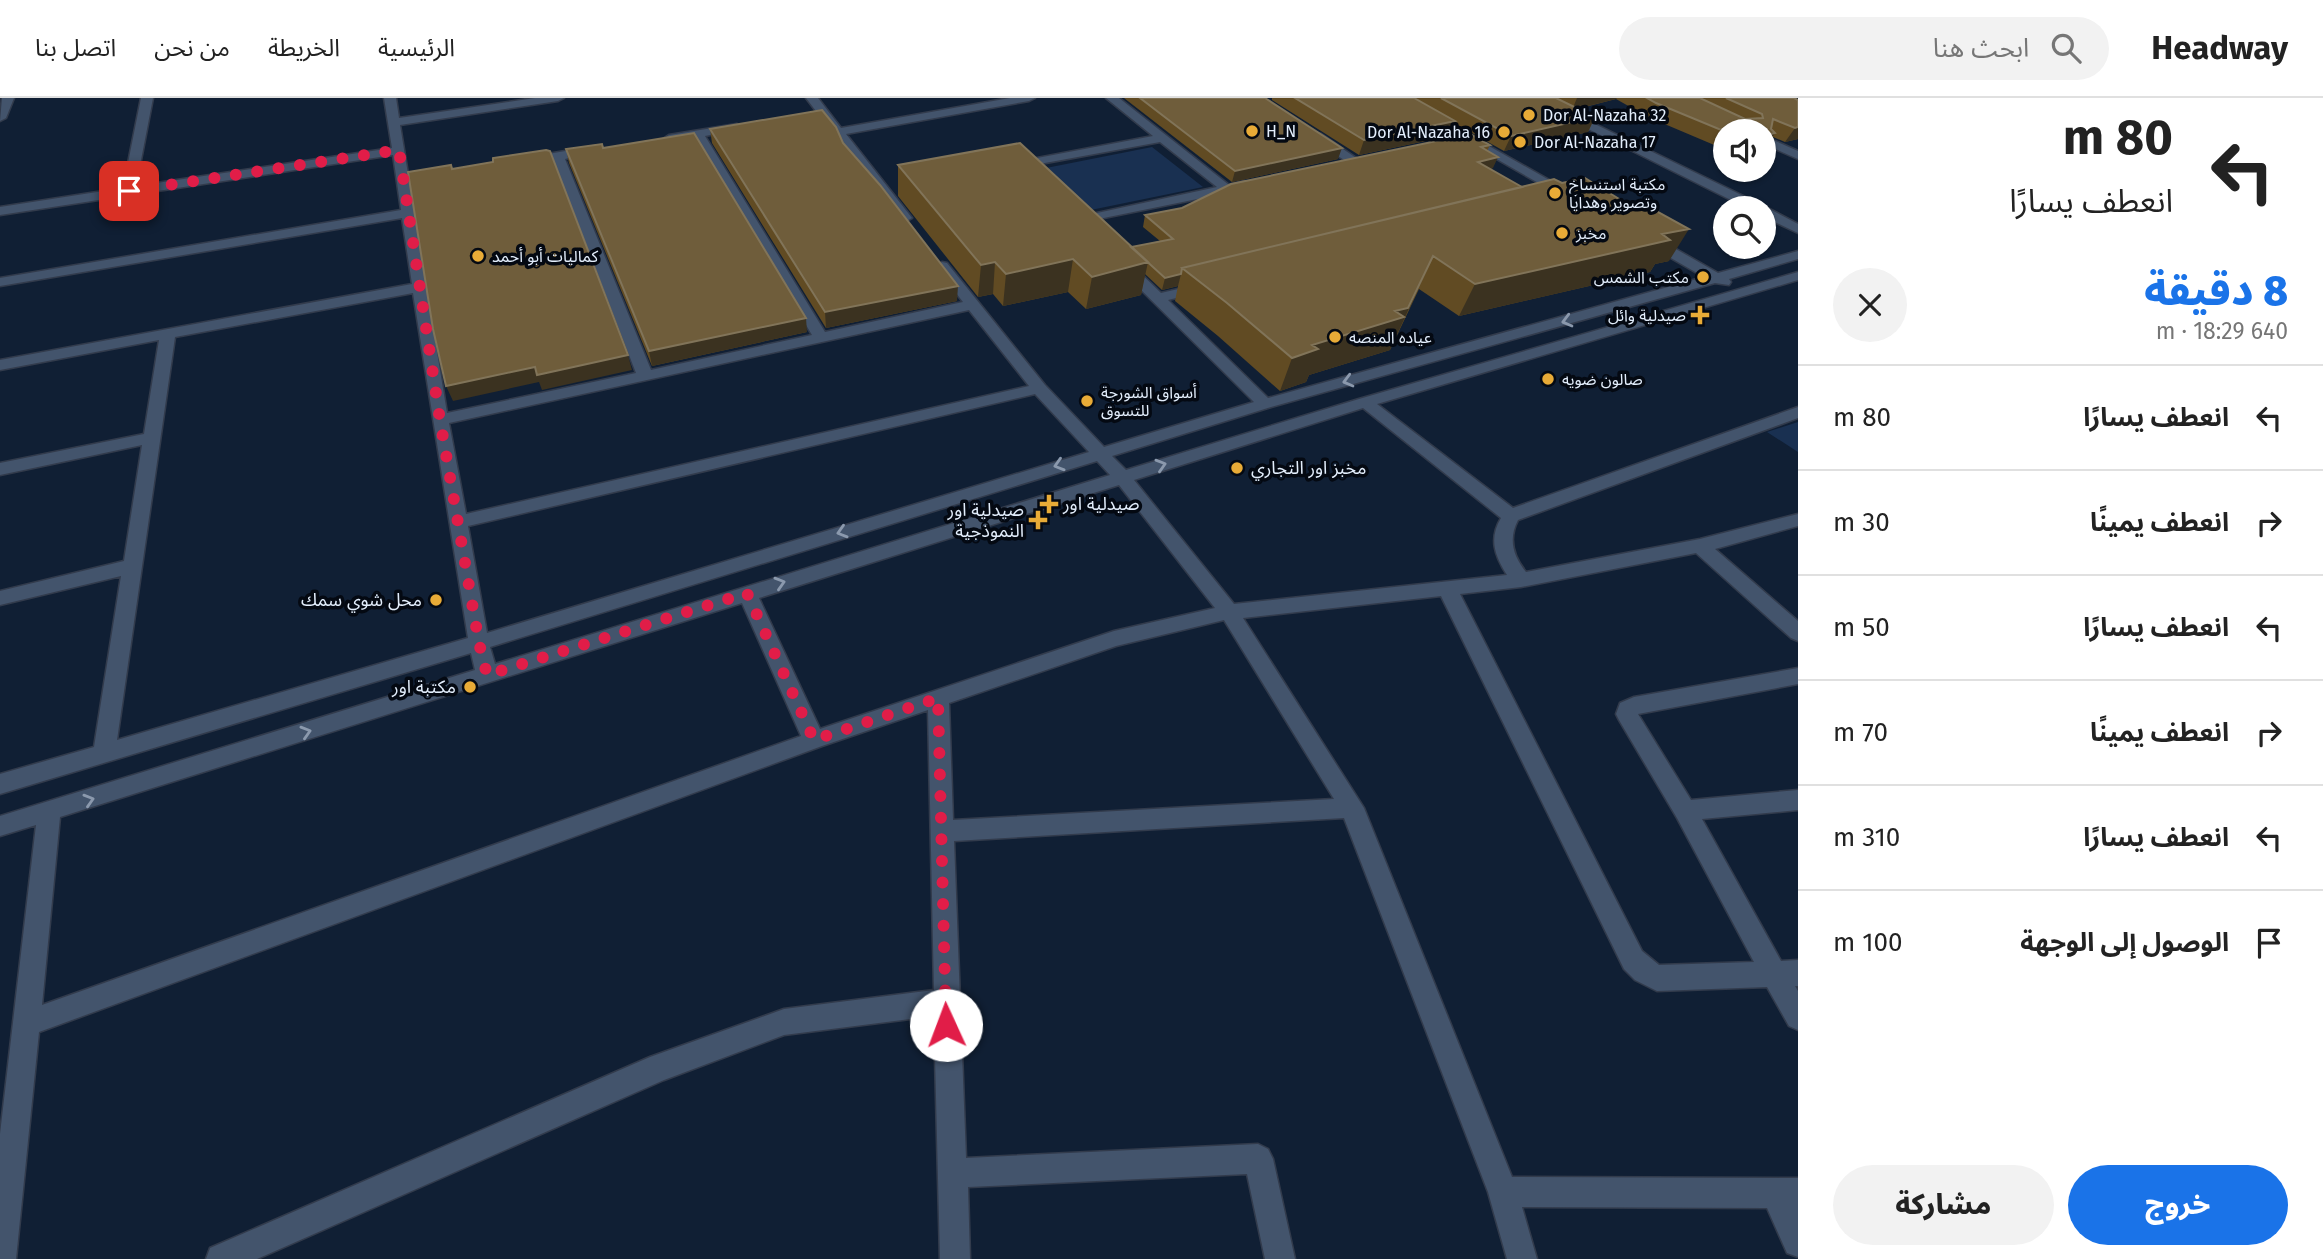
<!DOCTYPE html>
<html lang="ar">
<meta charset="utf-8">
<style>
body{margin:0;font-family:"Fira Sans","Noto Sans Arabic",sans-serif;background:#f2f2f2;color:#222;direction:rtl;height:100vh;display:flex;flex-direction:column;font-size:26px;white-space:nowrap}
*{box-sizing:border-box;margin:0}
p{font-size:23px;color:#767676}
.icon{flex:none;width:38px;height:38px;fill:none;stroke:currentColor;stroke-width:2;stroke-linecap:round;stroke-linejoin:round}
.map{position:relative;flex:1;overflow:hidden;direction:ltr}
.drawer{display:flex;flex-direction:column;background:#fff;width:525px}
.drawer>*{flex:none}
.banner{background:#fff;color:#222;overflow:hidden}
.controls{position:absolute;left:1713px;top:21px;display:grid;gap:14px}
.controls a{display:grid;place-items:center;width:63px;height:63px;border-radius:50%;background:#fff;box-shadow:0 2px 5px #0004;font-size:35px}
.pin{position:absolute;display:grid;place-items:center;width:60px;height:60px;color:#fff;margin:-30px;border-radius:14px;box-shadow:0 4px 10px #0006}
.me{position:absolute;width:77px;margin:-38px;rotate:358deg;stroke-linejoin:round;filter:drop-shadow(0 0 5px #0008)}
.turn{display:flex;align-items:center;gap:24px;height:147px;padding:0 35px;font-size:32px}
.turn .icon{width:91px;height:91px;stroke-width:2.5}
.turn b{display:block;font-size:49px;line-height:60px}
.round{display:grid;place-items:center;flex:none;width:74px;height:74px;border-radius:37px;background:#f2f2f2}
.summary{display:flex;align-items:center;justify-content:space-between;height:119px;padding:0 35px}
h1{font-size:42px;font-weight:800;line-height:52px;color:#1a73e8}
.primary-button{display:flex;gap:14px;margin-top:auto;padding:14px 35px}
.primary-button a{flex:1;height:80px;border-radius:42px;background:#1a73e8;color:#fff;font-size:28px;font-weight:800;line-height:80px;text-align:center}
.primary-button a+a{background:#f2f2f2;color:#222}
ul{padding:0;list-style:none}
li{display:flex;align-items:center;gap:21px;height:105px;padding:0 35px;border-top:2px solid #e0e0e0}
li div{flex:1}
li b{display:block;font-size:26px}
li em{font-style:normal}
header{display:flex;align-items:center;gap:42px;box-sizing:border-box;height:98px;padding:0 35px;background:#fff;border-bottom:2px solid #e0e0e0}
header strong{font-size:33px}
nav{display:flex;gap:38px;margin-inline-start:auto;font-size:24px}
.search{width:490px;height:63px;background:#f2f2f2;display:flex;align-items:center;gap:18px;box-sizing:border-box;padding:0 24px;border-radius:38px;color:#767676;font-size:26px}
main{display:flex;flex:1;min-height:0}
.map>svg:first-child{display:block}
.green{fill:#193051}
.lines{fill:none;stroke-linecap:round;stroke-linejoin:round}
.minor-casing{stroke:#323b4c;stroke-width:3}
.minor{fill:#43546c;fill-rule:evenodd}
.wall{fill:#614b23}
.shaded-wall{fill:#3b3220}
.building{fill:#6f5d3b;stroke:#817459;stroke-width:2}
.oneway{stroke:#8b99ad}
.route{stroke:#e11d48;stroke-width:12;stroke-dasharray:0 21.6}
.poi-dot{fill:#e8ab37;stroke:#040912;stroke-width:2.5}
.labels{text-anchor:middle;stroke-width:7;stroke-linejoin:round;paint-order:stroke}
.far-poi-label{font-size:16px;fill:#e3eefc;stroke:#040912;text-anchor:start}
.poi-label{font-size:18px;fill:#e3eefc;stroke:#040912;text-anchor:end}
</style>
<header>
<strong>Headway</strong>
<div class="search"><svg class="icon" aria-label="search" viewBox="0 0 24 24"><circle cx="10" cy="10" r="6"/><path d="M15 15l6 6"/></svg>ابحث هنا</div>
<nav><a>الرئيسية</a><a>الخريطة</a><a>من نحن</a><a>اتصل بنا</a></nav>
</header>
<main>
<section class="drawer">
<div class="banner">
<div class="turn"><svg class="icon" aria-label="left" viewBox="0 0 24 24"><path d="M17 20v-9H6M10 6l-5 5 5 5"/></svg><div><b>80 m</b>انعطف يسارًا</div></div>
</div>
<div class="summary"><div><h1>8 دقيقة</h1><p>640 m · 18:29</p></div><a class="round"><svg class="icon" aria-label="close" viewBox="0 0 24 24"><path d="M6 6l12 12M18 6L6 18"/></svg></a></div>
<ul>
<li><svg class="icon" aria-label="left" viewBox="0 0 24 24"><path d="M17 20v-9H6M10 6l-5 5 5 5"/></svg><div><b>انعطف يسارًا</b></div><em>80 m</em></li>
<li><svg class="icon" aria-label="right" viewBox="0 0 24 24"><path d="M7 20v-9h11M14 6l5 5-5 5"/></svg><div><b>انعطف يمينًا</b></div><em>30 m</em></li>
<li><svg class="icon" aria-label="left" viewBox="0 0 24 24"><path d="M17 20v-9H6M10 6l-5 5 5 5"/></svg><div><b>انعطف يسارًا</b></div><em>50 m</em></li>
<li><svg class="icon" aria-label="right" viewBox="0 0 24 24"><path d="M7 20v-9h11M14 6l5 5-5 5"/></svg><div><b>انعطف يمينًا</b></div><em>70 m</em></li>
<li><svg class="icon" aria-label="left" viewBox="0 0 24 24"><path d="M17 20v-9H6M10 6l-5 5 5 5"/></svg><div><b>انعطف يسارًا</b></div><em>310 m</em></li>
<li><svg class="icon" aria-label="arrive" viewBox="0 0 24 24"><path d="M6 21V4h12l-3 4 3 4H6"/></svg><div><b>الوصول إلى الوجهة</b></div><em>100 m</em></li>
</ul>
<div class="primary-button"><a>خروج</a><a>مشاركة</a></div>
</section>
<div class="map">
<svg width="1798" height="1161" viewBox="0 0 1798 1161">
<rect width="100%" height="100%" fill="#101f34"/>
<path class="green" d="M1152,49L1203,89L1081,114L1036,72Z
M1798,324V354L1767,334Z"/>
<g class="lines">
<g class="minor-casing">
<path id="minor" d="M2,0H14L6,20L0,23Z
M141,0H153L136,88L392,50L384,0H396L399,20L535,0H564L558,3L400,27L447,315L636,275L554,63L520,67V61L524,60L595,48L601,52L565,61L651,272L812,237L695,40L669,45L663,41L669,37L737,26L743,29L741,31L705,38L825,234L963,204L935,168L942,164L947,165L1045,287L1104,349L1254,304L1120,171V165H1130L1161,195L1204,185L1209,186L1211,189L1209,192L1168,202L1268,300L1704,179L1643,144V138H1653L1718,175L1798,153V161L1729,181L1731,184L1729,187L1715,185L1271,309L1112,358L1126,372L1359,301L1798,174V182L1377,306L1513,410L1798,309V320L1518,422C1508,441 1513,458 1526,474L1700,441L1798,416V428L1715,451L1798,523V543L1791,540L1696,455L1521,489L1460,496L1642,853L1659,867L1754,864L1677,720L1619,622L1616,616L1620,605L1634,599L1798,570V586L1638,616L1691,702L1798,692V712L1702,721L1781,863L1798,862V888H1795L1798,893V932L1789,928L1767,889L1657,893L1635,882L1624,871L1441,498L1243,520L1364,710L1512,1079L1798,1080V1159L1787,1155L1767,1110L1522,1109L1537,1161H1507L1488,1094L1344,720L954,743L966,1060L1258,1046L1268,1051L1273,1061L1295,1161H1265L1247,1076L968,1089L970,1161H940L934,918L784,937L664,982L257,1161H206L210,1150L650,959L784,911L934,892L928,612L822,648L39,934L16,1161H0V1036L36,727L0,738V718L475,572L471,555L0,696V676L94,649L121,478L0,507V493L124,463L142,347L0,377V365L144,336L159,242L0,272V262L412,186L402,120L0,188V180L401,112L393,57L0,117V109L123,90ZM413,195L468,540L117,642L175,239ZM969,212L1029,288L466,416L449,325ZM1035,296L1089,354L487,535L468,428ZM1363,310L1501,420C1489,440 1494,457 1507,477L1234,506L1134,382ZM1097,363L1110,377L495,566L490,549ZM1119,387L1215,510L1114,533L820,631L759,500ZM742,505L801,638L42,907L60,719ZM1224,522L1334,701L953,722L949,605L1116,548Z
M806,0H818L841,30L1010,0H1035L1029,3L846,36L912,120L905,124L900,123Z
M1106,0H1119L1229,87L1245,83L1251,87L1227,95L1074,126V120L1217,89L1160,44L1007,72L1005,69L1011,65L1153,38Z
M1390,0H1404L1574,96L1568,100L1563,99Z
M1526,0H1541L1762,107L1798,126V135L1764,119V110H1747Z
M1317,35L1321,36L1362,64L1352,67L1313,42L1311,39Z
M1764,38L1798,53V61L1764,46Z"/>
</g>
<use href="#minor" class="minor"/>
</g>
<path class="wall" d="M1124,0H1265L1338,61L1232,84Z
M1272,0H1794L1798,41L1785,44L1773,39L1766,50L1726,33V52L1648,19L1616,1L1577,11L1595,19L1588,34L1504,53L1454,25L1449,38L1359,57L1272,2Z
M710,31L843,45L957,203L826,230L712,45Z
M1490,47L1487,53L1493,70L1490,71L1522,89L1669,163L1655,166L1650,174L1459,218L1419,191L1390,252L1309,277L1306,284L1280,293L1218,238L1175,203L1178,188L1162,192L1145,176L1141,197L1086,211L1068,194L1003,208L993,196L978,199L898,98V67L1131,149L1160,143L1143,129L1145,117Z
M603,50L807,234L652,268L569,65L566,51Z"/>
<path class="shaded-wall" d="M1577,0H1617L1616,1L1572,12Z
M1595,19L1588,34L1504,53L1511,38Z
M1455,23L1449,38L1359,57L1364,42Z
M1798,29V41L1785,44L1795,30Z
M1775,35L1766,50H1764V38Z
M1342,50L1338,61L1232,84L1235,73Z
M1498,59L1493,70L1473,75L1478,64Z
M1689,131L1669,163L1655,166L1650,174L1459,218L1475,186L1662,136Z
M1433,158L1390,252L1309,277L1306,284L1280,293L1292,260L1312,247L1395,213Z
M1073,161L1068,194L1003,208L1006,176Z
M995,164L993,196L978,199L981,167Z
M1148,164L1141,197L1086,211L1092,179Z
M1181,176L1178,188L1162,192L1165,180Z
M958,188L957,203L826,230L825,214Z
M806,220L807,234L652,268L649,253Z
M628,257L632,272L542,292L539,284L453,303L446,288L535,269Z"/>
<path class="building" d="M1140,0H1265L1342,50L1235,73Z
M1295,0H1414L1455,23L1364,42Z
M1441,0H1556L1595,19L1511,38Z
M1647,0H1700L1745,21L1763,20L1762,16L1726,0H1794L1798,2V29L1795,30L1773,21L1771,31L1775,35L1764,38V33L1726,34L1656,5Z
M822,12L836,29L843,45L880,87L958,188L825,214L710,31Z
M694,35L806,220L649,253L566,51L602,46L603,50Z
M1470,36L1490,47L1481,49L1498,59L1478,64L1522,89L1182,170L1181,176L1165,180L1131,149L1173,141L1145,117L1182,110L1231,86Z
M1020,45L1148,164L1092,179L1073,161L1006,176L995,164L981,167L898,67Z
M546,52L550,53L628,257L537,277L535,269L446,288L433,231L408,74L451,67L452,71L493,64V60Z
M1585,80L1629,107L1640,104L1689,131L1662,136L1670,142L1475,186L1433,158L1408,210L1395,213L1404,219L1312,247L1318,251L1292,260L1227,205L1182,170L1554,81L1562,85Z"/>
<defs><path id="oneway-chevron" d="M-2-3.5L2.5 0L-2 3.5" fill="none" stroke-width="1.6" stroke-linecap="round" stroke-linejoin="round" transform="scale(1.75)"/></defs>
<g class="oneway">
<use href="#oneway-chevron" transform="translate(1567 223) rotate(165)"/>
<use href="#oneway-chevron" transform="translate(1348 283) rotate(165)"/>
<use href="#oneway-chevron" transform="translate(1059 367) rotate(163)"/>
<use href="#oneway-chevron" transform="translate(1161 367) rotate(-17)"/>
<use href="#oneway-chevron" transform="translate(842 434) rotate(163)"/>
<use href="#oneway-chevron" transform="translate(780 485) rotate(-17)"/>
<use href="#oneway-chevron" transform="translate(306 634) rotate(-17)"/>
<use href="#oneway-chevron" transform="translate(89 702) rotate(-17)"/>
</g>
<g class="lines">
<path class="route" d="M129,93L399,52L440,322L479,545L487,577L747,495L814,642L938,600L946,927"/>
</g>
<g class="poi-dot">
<circle cx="1529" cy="17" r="7"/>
<circle cx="1252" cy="33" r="7"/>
<circle cx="1504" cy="34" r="7"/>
<circle cx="1520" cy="44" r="7"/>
<circle cx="1555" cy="95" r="7"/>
<circle cx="1562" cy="135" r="7"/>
<circle cx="478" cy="158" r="7"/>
<circle cx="1703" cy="179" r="7"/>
<path d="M1696.5 206.5h7v7h7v7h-7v7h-7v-7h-7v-7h7z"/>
<circle cx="1335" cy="239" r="7"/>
<circle cx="1548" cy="281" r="7"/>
<circle cx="1087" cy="303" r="7"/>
<circle cx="1237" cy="370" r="7"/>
<path d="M1045.5 395.5h7v7h7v7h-7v7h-7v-7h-7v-7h7z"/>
<path d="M1034.5 411.5h7v7h7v7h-7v7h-7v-7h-7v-7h7z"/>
<circle cx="436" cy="502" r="7"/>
<circle cx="470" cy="589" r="7"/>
</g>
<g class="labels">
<g class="far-poi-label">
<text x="1543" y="23">Dor Al-Nazaha 32</text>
<text x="1266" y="39">H_N</text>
<text x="1490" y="40" text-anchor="end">Dor Al-Nazaha 16</text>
<text x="1534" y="50">Dor Al-Nazaha 17</text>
<text x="1569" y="92">مكتبة استنساخ<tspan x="1569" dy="18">وتصوير وهدايا</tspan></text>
<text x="1576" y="141">مخبز</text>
<text x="492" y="164">كماليات أبو أحمد</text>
<text x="1689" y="185" text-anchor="end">مكتب الشمس</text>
<text x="1686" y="223" text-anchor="end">صيدلية وائل</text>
<text x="1349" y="245">عياده المنصه</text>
<text x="1562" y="287">صالون ضويه</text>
<text x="1101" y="300">أسواق الشورجة<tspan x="1101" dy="18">للتسوق</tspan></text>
</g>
<g class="poi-label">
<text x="1251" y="376" text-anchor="start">مخبز اور التجاري</text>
<text x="1063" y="412" text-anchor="start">صيدلية اور</text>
<text x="1024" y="418">صيدلية اور<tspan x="1024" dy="21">النموذجية</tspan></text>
<text x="422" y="508">محل شوي سمك</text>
<text x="456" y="595">مكتبة اور</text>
</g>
</g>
</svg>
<div class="controls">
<a><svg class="icon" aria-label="sound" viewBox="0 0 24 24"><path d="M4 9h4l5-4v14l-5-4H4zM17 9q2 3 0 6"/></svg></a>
<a><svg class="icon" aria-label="search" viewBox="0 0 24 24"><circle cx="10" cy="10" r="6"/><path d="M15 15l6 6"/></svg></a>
</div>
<div class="pin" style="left:129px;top:93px;background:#d93025"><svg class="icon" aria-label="arrive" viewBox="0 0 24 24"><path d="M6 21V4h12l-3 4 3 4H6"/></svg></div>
<svg class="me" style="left:946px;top:927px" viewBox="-20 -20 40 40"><circle r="19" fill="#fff"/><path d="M0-13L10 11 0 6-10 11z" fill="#e11d48"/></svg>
</div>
</main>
